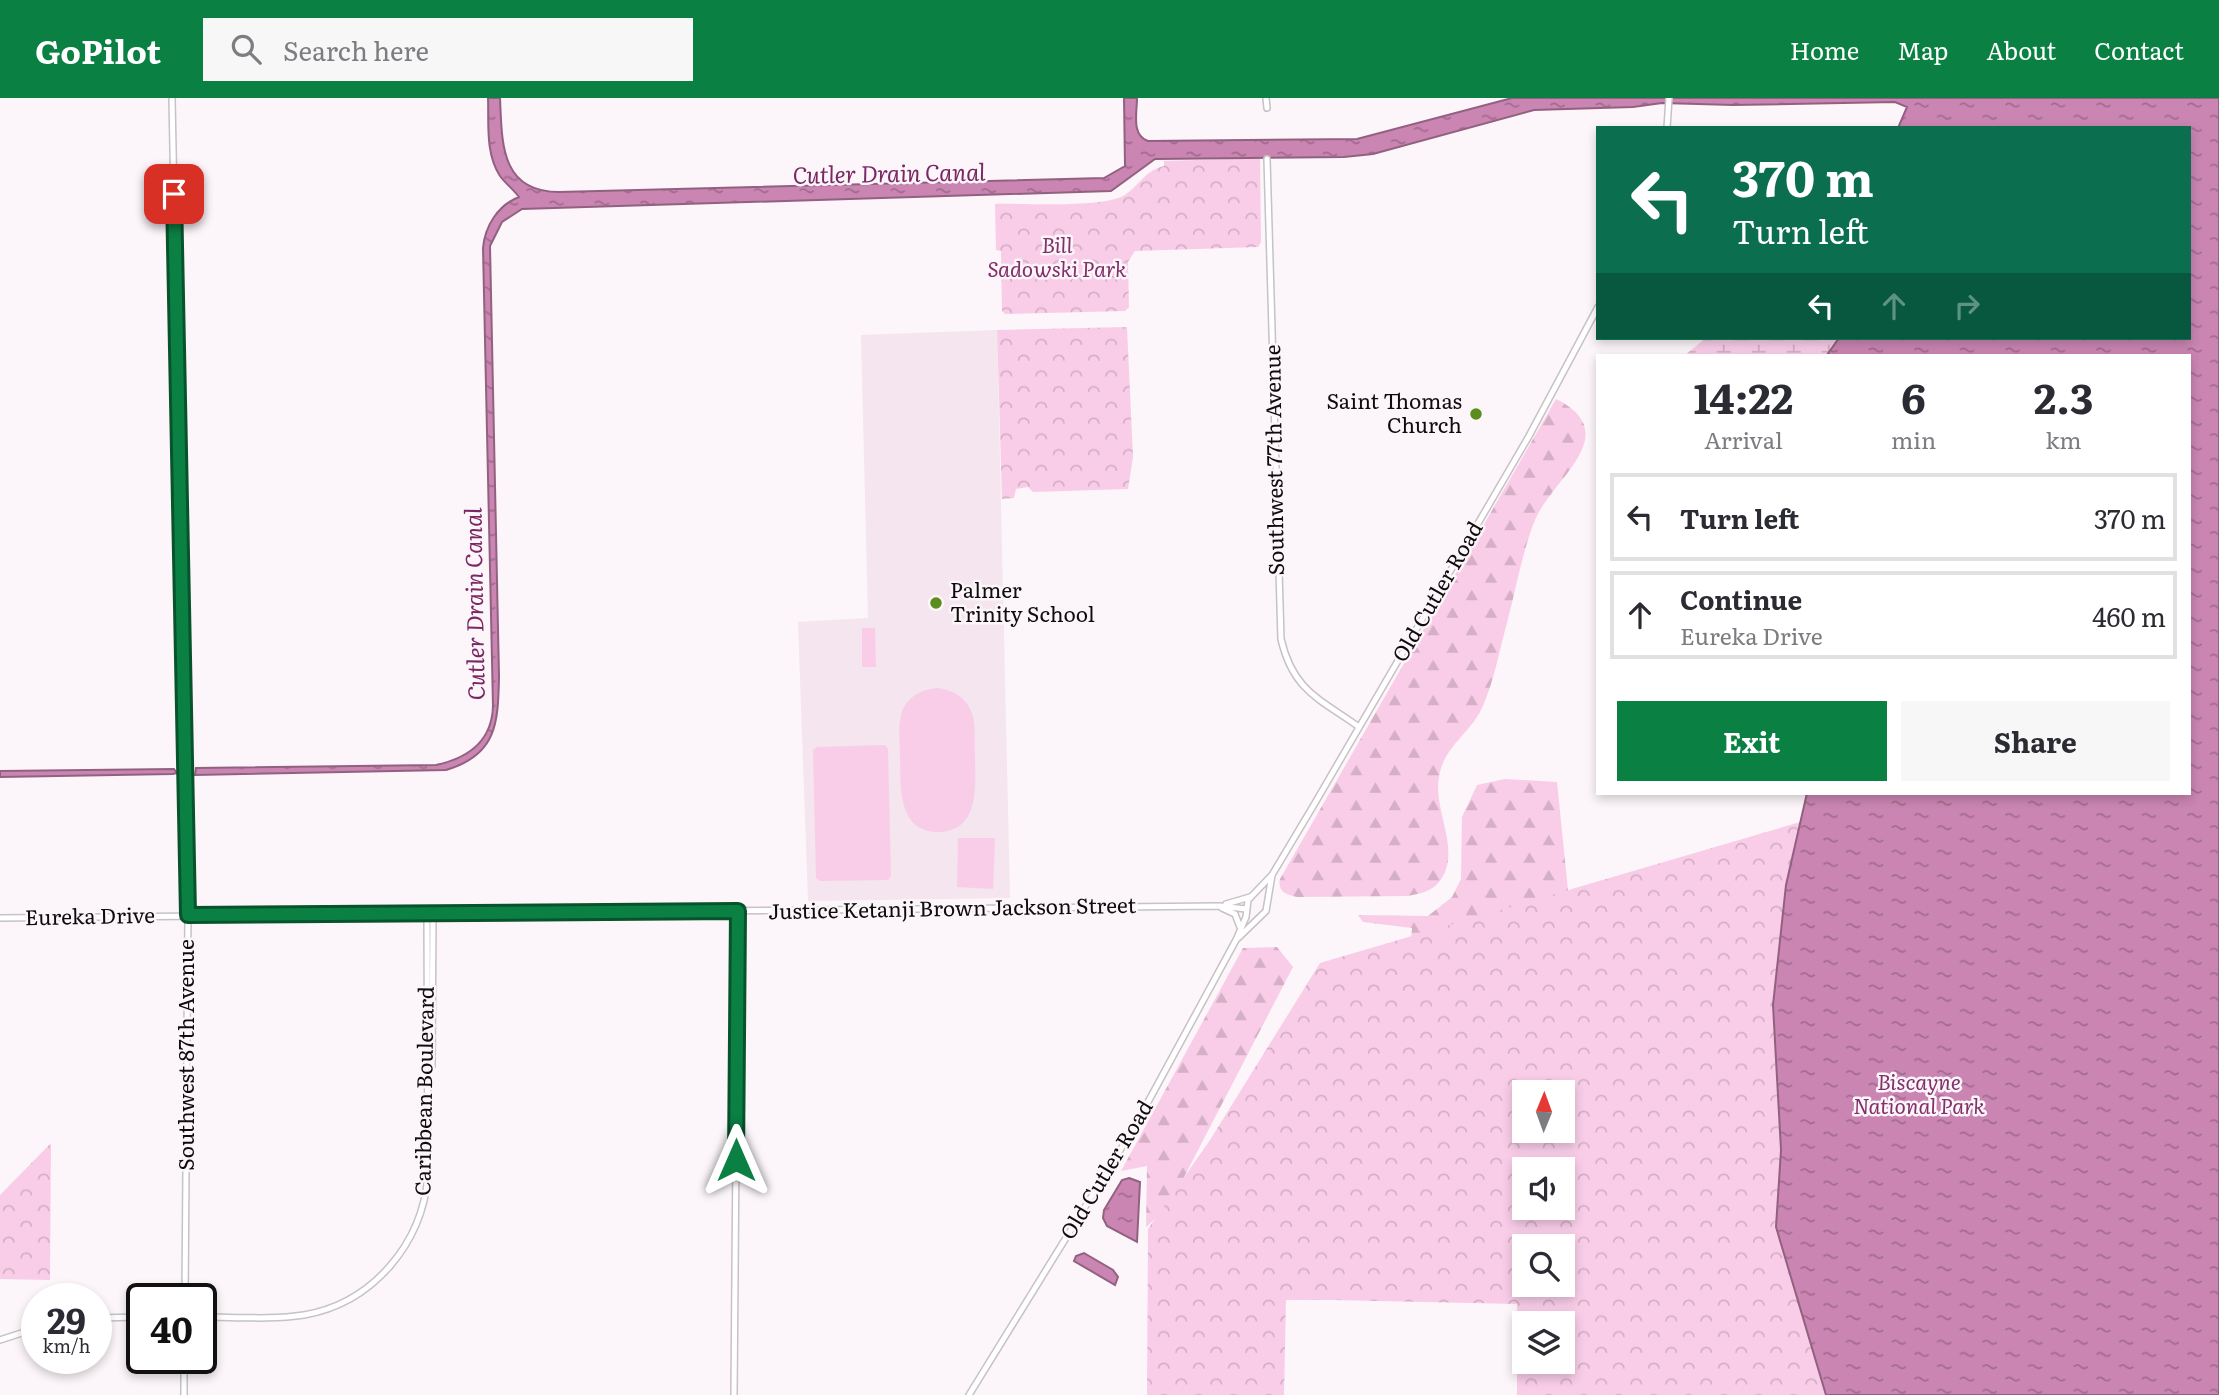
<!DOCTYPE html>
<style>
body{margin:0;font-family:Literata,serif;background:#f7f7f7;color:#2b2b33;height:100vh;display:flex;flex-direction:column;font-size:26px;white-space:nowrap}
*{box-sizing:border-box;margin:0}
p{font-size:23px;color:#7c7c81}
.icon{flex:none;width:38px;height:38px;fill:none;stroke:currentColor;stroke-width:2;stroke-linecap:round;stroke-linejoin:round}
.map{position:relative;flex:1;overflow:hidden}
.side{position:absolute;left:1596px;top:256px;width:595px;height:441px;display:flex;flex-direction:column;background:#fff;border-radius:0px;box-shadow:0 4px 10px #0003}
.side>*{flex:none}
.banner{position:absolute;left:1596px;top:28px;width:595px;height:214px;border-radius:0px;box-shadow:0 4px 10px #0003;background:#0b6e4f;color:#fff;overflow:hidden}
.needle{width:46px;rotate:1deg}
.controls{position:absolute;left:1512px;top:982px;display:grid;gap:14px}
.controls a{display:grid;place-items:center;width:63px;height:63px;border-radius:0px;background:#fff;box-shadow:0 4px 10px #0003;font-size:35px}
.speed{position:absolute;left:21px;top:1185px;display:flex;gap:14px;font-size:35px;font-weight:700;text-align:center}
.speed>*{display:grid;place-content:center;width:91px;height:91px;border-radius:50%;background:#fff;box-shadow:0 4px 10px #0003;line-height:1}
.speed small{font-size:18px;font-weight:400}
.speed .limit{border:4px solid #111;border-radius:10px;background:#fff;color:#111}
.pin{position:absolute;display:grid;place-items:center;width:60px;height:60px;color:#fff;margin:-30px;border-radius:14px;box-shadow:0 4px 10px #0006}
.me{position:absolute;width:77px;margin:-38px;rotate:0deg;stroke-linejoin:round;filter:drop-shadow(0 0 5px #0008)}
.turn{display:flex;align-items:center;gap:24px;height:147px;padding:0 21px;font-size:32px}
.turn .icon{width:91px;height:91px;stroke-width:2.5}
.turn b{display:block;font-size:49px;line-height:60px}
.lanes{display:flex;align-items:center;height:66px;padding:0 21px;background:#0003;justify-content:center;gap:35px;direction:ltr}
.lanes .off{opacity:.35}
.eta{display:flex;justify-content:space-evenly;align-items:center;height:119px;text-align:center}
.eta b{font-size:42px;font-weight:700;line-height:49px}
.button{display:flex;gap:14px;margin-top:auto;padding:14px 21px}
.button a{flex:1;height:80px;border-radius:0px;background:#0b8043;color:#fff;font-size:28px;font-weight:700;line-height:80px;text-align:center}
.button a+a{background:#f7f7f7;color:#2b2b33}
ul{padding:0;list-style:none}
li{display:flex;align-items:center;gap:21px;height:88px;margin:0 14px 10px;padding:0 7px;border:4px solid #e1e1e2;border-radius:0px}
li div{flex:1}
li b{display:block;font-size:26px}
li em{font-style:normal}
header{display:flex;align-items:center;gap:42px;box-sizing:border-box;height:98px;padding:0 35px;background:#0b8043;color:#fff}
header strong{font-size:33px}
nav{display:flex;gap:38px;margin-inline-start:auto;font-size:24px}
.search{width:490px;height:63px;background:#f7f7f7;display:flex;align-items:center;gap:18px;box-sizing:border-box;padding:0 24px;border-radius:0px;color:#7c7c81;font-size:26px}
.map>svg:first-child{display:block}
.built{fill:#f4e5ee}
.forest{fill:url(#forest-firs)}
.wetland{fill:url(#wetland-marsh)}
.park{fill:url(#park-crowns);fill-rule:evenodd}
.pitch{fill:#f9cde8}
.water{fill:url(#water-ripples);stroke:#926180;stroke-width:2}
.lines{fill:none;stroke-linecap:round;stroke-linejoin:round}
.secondary-casing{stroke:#c8c1c5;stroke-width:8}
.secondary{stroke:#fff;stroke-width:5}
.route-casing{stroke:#07532c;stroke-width:18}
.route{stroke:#0b8043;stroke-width:12}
.poi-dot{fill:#5c8b1e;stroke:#fcf5f9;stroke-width:2.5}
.labels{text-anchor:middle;stroke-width:5;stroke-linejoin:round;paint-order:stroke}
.park-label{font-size:21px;font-style:italic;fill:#82306a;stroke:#fcf5f9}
.poi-label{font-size:21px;fill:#0e0c0d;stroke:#fcf5f9;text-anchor:end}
.street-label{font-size:21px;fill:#0e0c0d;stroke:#fcf5f9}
.water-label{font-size:23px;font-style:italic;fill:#7a2863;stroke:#fcf5f9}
</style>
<header>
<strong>GoPilot</strong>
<div class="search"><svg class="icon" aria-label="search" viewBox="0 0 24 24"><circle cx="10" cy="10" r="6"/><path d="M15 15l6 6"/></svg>Search here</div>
<nav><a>Home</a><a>Map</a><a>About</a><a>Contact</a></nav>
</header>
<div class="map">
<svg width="2219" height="1297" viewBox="0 0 2219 1297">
<defs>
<pattern id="forest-firs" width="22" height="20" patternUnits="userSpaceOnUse" patternTransform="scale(1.75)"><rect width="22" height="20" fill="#f9cde8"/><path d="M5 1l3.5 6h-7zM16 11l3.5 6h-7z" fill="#d4afc6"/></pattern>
<pattern id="wetland-marsh" width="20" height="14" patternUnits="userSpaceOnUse" patternTransform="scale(1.75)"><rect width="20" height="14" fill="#f9cde8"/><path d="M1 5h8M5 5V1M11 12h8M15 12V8" fill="none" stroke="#d4afc6"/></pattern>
<pattern id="park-crowns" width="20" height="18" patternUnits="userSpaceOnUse" patternTransform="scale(1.75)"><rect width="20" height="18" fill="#f9cde8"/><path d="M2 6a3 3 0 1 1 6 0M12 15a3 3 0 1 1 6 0" fill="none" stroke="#d4afc6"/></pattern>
<pattern id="water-ripples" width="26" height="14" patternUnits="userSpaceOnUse" patternTransform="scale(1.75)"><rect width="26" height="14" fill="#ca85b2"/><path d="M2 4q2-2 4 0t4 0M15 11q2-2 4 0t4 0" fill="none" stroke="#a26b8f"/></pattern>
</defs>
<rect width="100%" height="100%" fill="#fcf5f9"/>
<path class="built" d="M997,232L1010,800L808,803L798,524L868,520L861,237Z"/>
<path class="forest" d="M1556,301C1626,336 1552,381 1535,422C1522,454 1516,491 1507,525C1499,553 1494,585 1481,612C1469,636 1443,650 1439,679C1433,709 1457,745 1445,774C1437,792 1425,795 1407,798L1297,799C1287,797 1277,794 1280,781Z
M1505,681L1557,684L1569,802L1538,865L1487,1200L1284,1202L1407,885L1412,830L1363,824L1358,817L1428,818L1452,799L1461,781L1462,719L1477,687Z
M1277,849L1293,869L1168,1110L1146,1129L1147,1068L1121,1073L1243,850Z"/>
<path class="wetland" d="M1706,240H1839L1827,257H1685Z"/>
<path class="park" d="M2219,0V1297H1517V1206L1286,1201L1284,1297H1147L1148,1131L1210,1042L1320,865L1800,724L1808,695H2189V30ZM1524,994H1563V1032H1524ZM1524,1071H1563V1110H1524ZM1524,1148H1563V1186H1524ZM1524,1225H1563V1264H1524Z
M1260,60L1261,144L1258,149L1135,153L1128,164L1129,209L1125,213L1005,216L1002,213L1001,153L996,152L995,106C1027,105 1093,110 1121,99C1138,91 1144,72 1164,68V63Z
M1127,229L1133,359L1128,391L1033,394L1028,389L1016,391L1014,400L1002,401L997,232Z
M51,1045L50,1182L0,1181V1097Z"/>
<path class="pitch" d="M862,530H875L876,569H862Z
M938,590C951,592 962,597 969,609C977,622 974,641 975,656C975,685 981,732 940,734C897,735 901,689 900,659C900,644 897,625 903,611C910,597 923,591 938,590Z
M885,647L888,651L891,778L888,782L820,783L816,780L813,652L817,649Z
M958,740H995L993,791L957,789Z"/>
<path class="water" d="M488,0H500C502,44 500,94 559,94L1104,80L1125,68L1124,0H1137C1137,15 1131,37 1148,43L1357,41L1512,0H2219V1297H1826L1776,1129L1781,1052L1773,907L1786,787L1807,695H2189V257H1827L1839,240H2189V30H1898L1907,9L1895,4L1733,7L1662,5L1633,9L1534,12L1373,56L1344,59L1155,61L1111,93L522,111L502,124L490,148L499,579C498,625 497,657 446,672L195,677L196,670L436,667C469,660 492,643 493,608L483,150C485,128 498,107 519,99C513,91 505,85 500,78C485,55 489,25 488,0Z
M174,671L177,675L173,676L0,679V673Z
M1129,1080L1140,1084L1137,1144L1107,1128L1103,1120L1104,1112L1122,1082Z
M1084,1155L1113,1172L1118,1179L1115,1187L1074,1163L1076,1158Z"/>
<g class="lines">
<g class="secondary-casing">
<path id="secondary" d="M172,0L188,817L185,1200
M1266,0L1267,10
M1667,30L1669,0
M1267,61L1281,541C1293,593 1320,601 1359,629
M1226,806L1250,799
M1222,810L1235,816L1240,829
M0,820L1220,808L1246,811
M1236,842L1266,813L1272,777
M429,974L432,968L433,815
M201,1219C235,1219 271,1222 304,1217C373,1205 422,1146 428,1078L427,815
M96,1220L142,1219
M0,1242L37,1230
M184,1297V1260
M734,1297L738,813
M969,1297L1135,1028L1236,842L1246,819L1248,802L1272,777L1315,705L1529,338L1598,209"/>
</g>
<use href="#secondary" class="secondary"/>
</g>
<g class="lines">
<g class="route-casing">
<path id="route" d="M174,96L188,817L738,813L736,1062"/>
</g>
<use href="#route" class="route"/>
</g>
<g class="poi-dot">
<circle cx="1476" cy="316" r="7"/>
<circle cx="936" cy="505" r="7"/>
</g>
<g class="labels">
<g class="park-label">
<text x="1057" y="155">Bill<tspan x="1057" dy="24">Sadowski Park</tspan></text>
<text x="1919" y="992">Biscayne<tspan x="1919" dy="24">National Park</tspan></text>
</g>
<g class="poi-label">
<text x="1462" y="311">Saint Thomas<tspan x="1462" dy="24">Church</tspan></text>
<text x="950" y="500" text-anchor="start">Palmer<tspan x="950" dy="24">Trinity School</tspan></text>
</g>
<g class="street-label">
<text transform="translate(1275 362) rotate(-91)" y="7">Southwest 77th Avenue</text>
<text transform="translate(1438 494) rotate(-60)" y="7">Old Cutler Road</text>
<text transform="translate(952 811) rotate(-1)" y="7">Justice Ketanji Brown Jackson Street</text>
<text transform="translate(90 819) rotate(-1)" y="7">Eureka Drive</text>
<text transform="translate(187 957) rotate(-90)" y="7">Southwest 87th Avenue</text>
<text transform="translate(425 993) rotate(-89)" y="7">Caribbean Boulevard</text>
<text transform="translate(1107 1072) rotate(-59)" y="7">Old Cutler Road</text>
</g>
<g class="water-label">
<text transform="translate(889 76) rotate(-1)" y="8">Cutler Drain Canal</text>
<text transform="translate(475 506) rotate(-91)" y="8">Cutler Drain Canal</text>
</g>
</g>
</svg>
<div class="controls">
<a><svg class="needle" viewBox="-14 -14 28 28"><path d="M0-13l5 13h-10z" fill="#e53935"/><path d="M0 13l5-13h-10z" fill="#7c7c81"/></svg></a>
<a><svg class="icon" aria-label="sound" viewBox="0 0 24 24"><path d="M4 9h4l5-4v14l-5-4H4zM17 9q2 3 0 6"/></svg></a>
<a><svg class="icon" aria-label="search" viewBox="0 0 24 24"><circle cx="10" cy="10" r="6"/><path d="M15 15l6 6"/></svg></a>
<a><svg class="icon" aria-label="layers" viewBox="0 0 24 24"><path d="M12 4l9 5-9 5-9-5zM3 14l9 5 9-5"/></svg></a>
</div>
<div class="speed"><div>29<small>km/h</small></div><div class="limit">40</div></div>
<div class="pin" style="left:174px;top:96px;background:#d93025"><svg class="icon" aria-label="arrive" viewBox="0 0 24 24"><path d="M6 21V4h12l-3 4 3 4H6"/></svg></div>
<svg class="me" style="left:736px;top:1062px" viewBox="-20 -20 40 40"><path d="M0-17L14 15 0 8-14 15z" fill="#0b8043" stroke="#fff" stroke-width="4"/></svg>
<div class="banner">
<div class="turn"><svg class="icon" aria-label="left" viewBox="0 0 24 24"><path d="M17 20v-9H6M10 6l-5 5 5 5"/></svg><div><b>370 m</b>Turn left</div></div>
<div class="lanes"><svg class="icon" aria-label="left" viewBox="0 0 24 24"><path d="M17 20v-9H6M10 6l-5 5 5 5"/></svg><svg class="icon off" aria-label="ahead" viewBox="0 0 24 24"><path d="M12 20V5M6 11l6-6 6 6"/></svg><svg class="icon off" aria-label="right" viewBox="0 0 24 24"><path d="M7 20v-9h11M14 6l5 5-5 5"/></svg></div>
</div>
<section class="side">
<div class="eta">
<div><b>14:22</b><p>Arrival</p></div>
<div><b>6</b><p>min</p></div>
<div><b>2.3</b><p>km</p></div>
</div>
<ul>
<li><svg class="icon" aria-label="left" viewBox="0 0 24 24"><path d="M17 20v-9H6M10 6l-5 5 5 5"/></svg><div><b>Turn left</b></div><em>370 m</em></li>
<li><svg class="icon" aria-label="ahead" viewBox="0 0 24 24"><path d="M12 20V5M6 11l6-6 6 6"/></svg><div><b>Continue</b><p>Eureka Drive</p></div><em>460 m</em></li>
</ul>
<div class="button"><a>Exit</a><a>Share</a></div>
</section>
</div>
